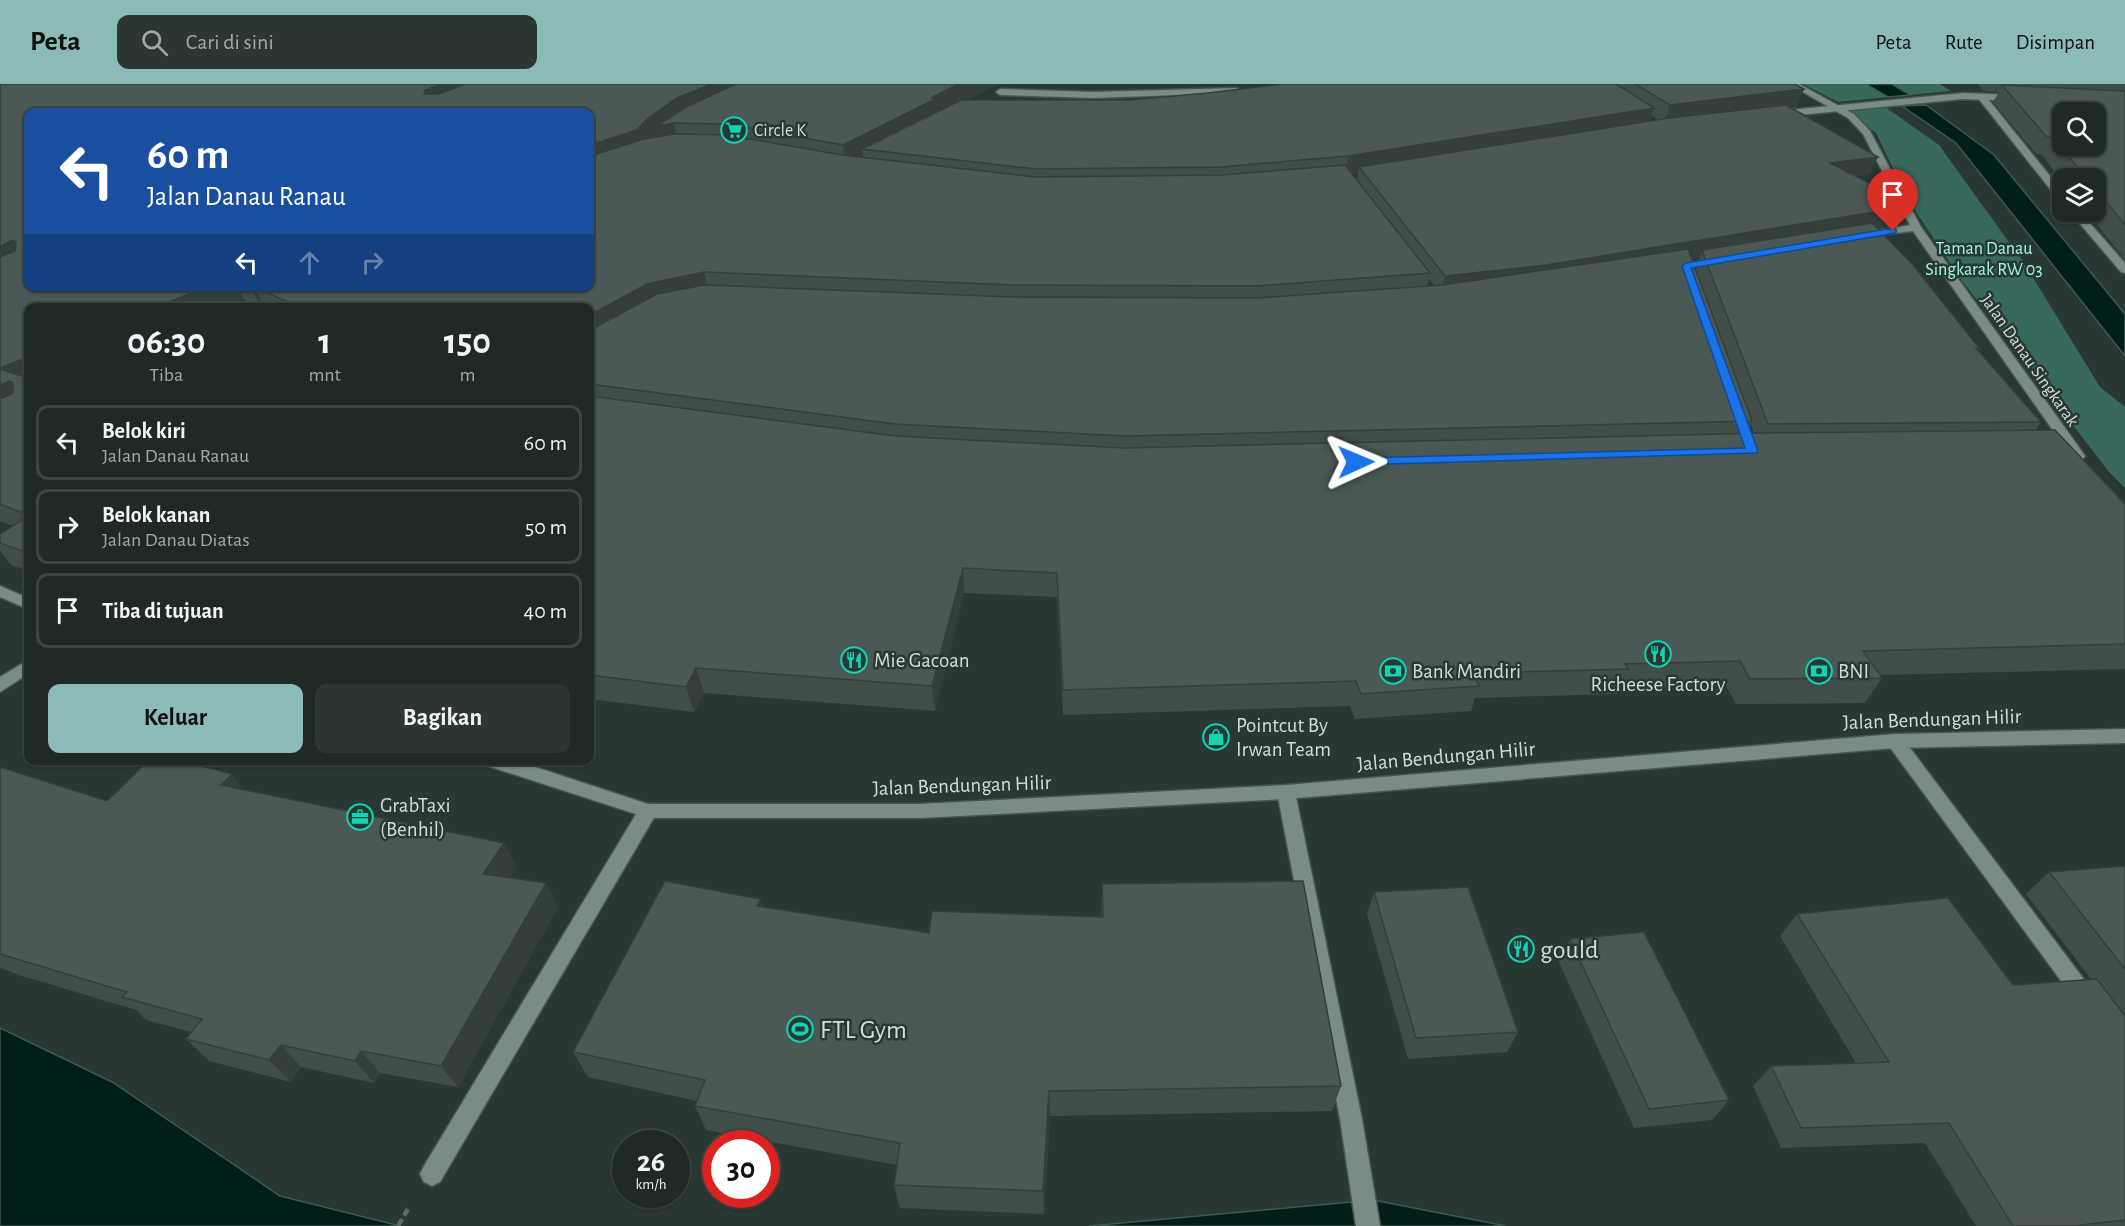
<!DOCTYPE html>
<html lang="id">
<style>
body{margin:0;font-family:"Alegreya Sans",sans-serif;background:#2c3633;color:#f1f3f6;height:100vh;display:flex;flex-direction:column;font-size:22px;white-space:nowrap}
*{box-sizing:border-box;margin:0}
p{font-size:20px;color:#a1a7a7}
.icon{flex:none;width:33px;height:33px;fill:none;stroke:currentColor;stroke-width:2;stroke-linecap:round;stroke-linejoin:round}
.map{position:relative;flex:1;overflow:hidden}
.panel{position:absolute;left:24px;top:219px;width:570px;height:462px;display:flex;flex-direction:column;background:#1f2a27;border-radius:12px;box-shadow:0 2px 4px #0004,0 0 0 2px #3c4644}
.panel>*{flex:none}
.banner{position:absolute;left:24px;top:24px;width:570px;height:183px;border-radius:12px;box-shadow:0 2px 4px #0004,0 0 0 2px #3c4644;background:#1a4fa0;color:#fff;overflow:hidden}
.fabs{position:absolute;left:2052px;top:18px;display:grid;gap:12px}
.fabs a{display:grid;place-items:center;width:54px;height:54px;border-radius:12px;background:#1f2a27;box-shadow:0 2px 4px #0004,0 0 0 2px #3c4644;font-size:30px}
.speed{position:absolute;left:612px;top:1046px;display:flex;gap:12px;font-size:30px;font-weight:700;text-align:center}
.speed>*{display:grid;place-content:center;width:78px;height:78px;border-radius:50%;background:#1f2a27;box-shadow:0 2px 4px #0004,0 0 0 2px #3c4644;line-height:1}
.speed small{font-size:15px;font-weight:400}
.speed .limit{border:9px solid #d22;background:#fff;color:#111}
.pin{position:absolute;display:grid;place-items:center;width:51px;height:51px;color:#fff;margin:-62px -26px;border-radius:50% 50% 50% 0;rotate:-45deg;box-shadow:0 0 6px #0007}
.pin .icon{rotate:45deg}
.me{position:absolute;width:66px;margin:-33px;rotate:89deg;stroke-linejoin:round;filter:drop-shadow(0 0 4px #0008)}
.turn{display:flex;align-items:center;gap:21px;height:126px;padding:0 24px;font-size:27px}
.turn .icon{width:78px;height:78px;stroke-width:2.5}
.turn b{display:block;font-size:42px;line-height:51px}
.lanes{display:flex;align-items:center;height:57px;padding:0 24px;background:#0003;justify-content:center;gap:30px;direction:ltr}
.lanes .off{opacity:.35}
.eta{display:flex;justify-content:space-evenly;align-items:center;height:102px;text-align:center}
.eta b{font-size:36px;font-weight:700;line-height:42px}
.button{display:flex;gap:12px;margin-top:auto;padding:12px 24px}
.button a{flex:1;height:69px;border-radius:12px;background:#8bbbb9;color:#111;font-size:24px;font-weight:700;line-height:69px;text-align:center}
.button a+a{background:#2c3633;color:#f1f3f6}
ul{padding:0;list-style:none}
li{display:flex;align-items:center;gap:18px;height:75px;margin:0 12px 9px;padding:0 12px;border:3px solid #3c4644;border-radius:12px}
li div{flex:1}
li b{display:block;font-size:22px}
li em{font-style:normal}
header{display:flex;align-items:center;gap:36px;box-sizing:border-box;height:84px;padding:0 30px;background:#8bbbb9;color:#111}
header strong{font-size:28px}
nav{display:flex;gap:33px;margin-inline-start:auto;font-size:21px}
.search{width:420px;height:54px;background:#2c3633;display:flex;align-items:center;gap:15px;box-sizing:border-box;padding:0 21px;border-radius:12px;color:#a1a7a7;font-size:22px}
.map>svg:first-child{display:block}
.green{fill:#37695d}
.water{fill:#001f18;stroke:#3f5852;stroke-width:1.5}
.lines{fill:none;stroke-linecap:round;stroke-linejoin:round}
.minor-casing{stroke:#485450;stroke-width:3}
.tertiary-casing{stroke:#485450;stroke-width:3}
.path{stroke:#5d6a66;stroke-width:4.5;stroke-dasharray:8 4;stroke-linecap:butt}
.minor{fill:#7b8b86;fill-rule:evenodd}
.tertiary{fill:#7b8b86;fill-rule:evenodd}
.wall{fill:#404d49;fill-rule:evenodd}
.shaded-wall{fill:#343e3c}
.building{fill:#4a5955;stroke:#343e3c;stroke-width:1.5;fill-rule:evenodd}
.route{fill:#1a73e8;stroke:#114b97;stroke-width:1.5}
.labels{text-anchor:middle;stroke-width:5;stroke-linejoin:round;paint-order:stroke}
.far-poi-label{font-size:18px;fill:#d3dcd9;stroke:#293834;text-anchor:start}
.far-park-label{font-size:18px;fill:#9cfae2;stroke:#293834}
.far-street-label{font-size:18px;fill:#d3dcd9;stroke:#293834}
.poi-label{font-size:21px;fill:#d3dcd9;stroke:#293834;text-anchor:start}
.street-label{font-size:21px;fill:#d3dcd9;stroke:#293834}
.near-poi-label{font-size:26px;fill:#d3dcd9;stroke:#293834;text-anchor:start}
</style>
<header>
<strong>Peta</strong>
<div class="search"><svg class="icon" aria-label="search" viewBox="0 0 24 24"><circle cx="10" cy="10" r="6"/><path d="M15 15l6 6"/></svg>Cari di sini</div>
<nav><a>Peta</a><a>Rute</a><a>Disimpan</a></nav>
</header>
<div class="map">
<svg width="2125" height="1142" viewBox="0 0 2125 1142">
<rect width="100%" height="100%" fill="#293834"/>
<path class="green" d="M1803,0H1940L1951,7L1838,18Z
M1884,22L1939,61L2024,179L2100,303L2125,323V404L2109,388L1960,194L1908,116L1876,49L1847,27Z"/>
<path class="water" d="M1866,0H1892L1910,11L1888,13Z
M1926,21L1994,71L2125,230V272L1956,59L1902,22Z
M0,944L112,998L280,1112L400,1142H0Z
M1373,1116L1506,1142H1089Z"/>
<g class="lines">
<g class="minor-casing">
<path id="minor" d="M1789,0H1799L1854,30L1870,47L1921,143L2083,369L2085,372L2083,375H2073L1913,147L1857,154V150L1910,141L1863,50L1848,34Z
M1236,4L1239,5V9L1093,14L1000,11L996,8L1000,5L1093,8Z
M1978,10H1984L2062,107V116L2058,115L1978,14Z
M2070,128H2080L2125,179V189L2121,188Z
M28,576V590L0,608V593Z
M1895,650L1901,652L2092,906L2096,913L2092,920L2085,923L2078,920L1889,662L1886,657L1889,652Z
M1286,701L1292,703L1295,708L1362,1035L1380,1142H1356L1340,1035L1277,708L1280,703Z
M648,720L655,722L657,727L655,732L440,1098L432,1102L424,1098L420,1090L424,1082L641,722Z"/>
</g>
<g class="tertiary-casing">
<path id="tertiary" d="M1963,9L2016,11L2020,14L2016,17L1963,15L1779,33L1774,30L1779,27Z
M0,502L28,514V525L0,513Z
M2125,645V659L1895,664L1286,715L920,734H648L485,681L482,676H514L648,720H920L1286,701L1895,650Z"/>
</g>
<path class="path" d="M398,1142L408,1125"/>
<use href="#minor" class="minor"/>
<use href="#tertiary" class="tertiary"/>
</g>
<path class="wall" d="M0,0L968,16H1129L1208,9L1283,0H1795L1797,23L1792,24L1870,90L1855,92L1883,106L1881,109L1906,123L1898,141L1877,144L1980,265L1978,267L2041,338L2035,347L2125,420V585L1880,591L1882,594L1865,619L1736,620L1726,602L1619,605L1616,610L1475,614L1471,627L1355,635L1350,622L1063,631L1057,513L964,509L935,627L704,609L694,628L590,615V224H265L264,222L260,224L244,216L28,224V487L11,481L0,467V450L13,442L0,437ZM590,28V202H28ZM1652,32L1658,36L1650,37ZM1358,89L1357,96L1352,90ZM1700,173L1695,184L1691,174ZM1429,195L1434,201L1427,202ZM1751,340L1754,349L1746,350Z
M1978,0H2125V176L2087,128H2096V94H2062V97L2042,71L2036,70L1993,18L1999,8L1983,7Z
M0,683L107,717L243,705L504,759L517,783L510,794L546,799L558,823L458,1003L380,989L374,999L301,983L291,998L209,977L186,955L191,948L146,936L136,926L19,891L0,884Z
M2125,782V1142H1976L1925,1059L1781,1064L1753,1002L1771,982L1856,979L1780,852L1797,830L2013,901L2091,895L2026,810L2049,788Z
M1102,800L1341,1002L1332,1027L1050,1032L1044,1130L900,1124L894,1101L897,1081L706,1046L695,1022L697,1017L588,993L573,968L763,823L929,849L1101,833Z
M1374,808L1518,948L1507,968L1408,975L1367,830Z
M1570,855L1729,1016L1712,1036L1634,1044L1558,876Z"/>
<path class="shaded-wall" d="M442,0H500L432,26L424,10L425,6Z
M712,0H762L674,40L678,60L661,62L658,51L652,55L590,84V61L647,35L677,14Z
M959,0H1000L939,31L862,65L863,73L845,82L843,61L931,14Z
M1804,5L1797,23L1664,40L1670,21Z
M1654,24L1648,42L1359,83L1358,89L1345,91L1348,72Z
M1878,73L1870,90L1823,96L1830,79Z
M1906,123L1898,141L1705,172L1702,166L1700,173L1541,199L1441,211L1445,192Z
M13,156L27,178L0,191V162Z
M704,188L709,211L590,258V231L647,200Z
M208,202H237L244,216L225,224H154Z
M250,202H303L255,203L264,222L261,224Z
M28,273V303L13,299L10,297L27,321L0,332V284Z
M963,484L964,509L935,627L932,602Z
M696,584L704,609L694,628L686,603Z
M232,690L250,715L221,701Z
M504,759L517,783L497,813L483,790Z
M546,799L558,823L458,1003L441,982Z
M760,815L769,842L757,822Z
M281,961L301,983L291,998L269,976Z
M361,967L380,989L374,999L355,977Z
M1049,1007L1050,1032L1044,1130L1043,1107Z"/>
<path class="building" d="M0,0H442L425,6L424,10H439L465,0H712L677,14L647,35L637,46L590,61V28H28V202H208L154,224H28V273L0,284V173L15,167L16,158L13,156L0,162Z
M736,0H959L931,14H937L843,61L728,40L674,39L656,42L688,22Z
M1283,0H1616L1654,24L1348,72L1221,83L1036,85L862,65L961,16H1129L1208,9Z
M1635,0H1795L1804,5L1670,21Z
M2002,1L2125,7V141L2096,105V94H2087L2052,53L2046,52ZM2062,28H2096V62H2062Z
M1786,21L1878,73L1830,79L1883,106L1877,107L1906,123L1546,181L1445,192L1359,83L1669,34Z
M674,50L727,51L842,71L1036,93L1221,91L1345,81L1430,189L1257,202L1013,201L704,188L647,200L590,231V224H301L255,203L271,202H590V72L644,55Z
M1872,139L1913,181L1980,265L1976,264L2041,338L1768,340L1702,166Z
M1688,165L1752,337L1125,352L895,340L590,300V246L657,210L704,201L1013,213L1257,214L1443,201Z
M0,285L28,294V431L0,420V315L13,309V299L10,297L0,301Z
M590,312L895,352L1125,364L1764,349L2055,346L2125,420V560L1863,567L1882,594L1750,595L1740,577L1625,580L1628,585L1473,589L1479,602L1361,610L1356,597L1063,606L1057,489L963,484L932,602L696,584L686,603L590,591Z
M28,432V469L0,459V450Z
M149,676H177L232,690L221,701L504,759L483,790L546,799L441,982L361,967L355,977L281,961L269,976L186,955L202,935L122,913L127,908L0,870V683L107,717Z
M2125,782V885L2049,788Z
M665,797L760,815L757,822L929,849L932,827L1103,833L1102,800L1303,797L1341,1002L1049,1007L1043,1107L894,1101L900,1059L695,1022L705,996L573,968Z
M1468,803L1518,948L1416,954L1374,808Z
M1948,814L2013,901L2097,895L2125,932V1136L2080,1141L2081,1142H2013L1949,1039L1801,1044L1771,982L1889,978L1797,830Z
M1644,848L1729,1016L1649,1025L1570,855Z"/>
<path class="route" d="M1893,144L1896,145V149L1691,184L1758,367L1756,369L1356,381L1350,378L1356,374L1745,364L1682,182L1686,179Z"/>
<defs>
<g id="supermarket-ring" transform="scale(1.35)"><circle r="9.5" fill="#293834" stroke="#10d5b4" stroke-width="1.5"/><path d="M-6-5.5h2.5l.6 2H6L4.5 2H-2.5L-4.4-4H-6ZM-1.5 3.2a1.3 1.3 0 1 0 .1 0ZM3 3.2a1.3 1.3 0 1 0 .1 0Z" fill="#10d5b4"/></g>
<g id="restaurant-ring" transform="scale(1.35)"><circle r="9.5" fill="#293834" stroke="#10d5b4" stroke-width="1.5"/><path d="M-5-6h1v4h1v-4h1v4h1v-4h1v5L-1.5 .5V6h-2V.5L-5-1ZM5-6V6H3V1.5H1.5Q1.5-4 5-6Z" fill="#10d5b4"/></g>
<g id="bank-ring" transform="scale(1.35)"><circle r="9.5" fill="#293834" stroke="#10d5b4" stroke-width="1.5"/><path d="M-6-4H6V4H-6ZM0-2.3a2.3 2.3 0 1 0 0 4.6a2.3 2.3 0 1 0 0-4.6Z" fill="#10d5b4"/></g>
<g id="shop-ring" transform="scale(1.35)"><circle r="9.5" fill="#293834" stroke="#10d5b4" stroke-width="1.5"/><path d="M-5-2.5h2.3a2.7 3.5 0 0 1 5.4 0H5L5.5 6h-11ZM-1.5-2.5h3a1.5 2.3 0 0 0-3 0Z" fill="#10d5b4"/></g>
<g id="office-ring" transform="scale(1.35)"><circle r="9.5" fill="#293834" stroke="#10d5b4" stroke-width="1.5"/><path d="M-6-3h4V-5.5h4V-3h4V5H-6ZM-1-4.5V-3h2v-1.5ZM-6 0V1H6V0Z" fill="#10d5b4"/></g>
<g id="stadium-ring" transform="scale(1.35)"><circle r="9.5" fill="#293834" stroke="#10d5b4" stroke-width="1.5"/><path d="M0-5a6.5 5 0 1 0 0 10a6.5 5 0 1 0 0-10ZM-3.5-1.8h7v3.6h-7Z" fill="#10d5b4"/></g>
</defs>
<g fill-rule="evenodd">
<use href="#supermarket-ring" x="734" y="46"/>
<use href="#restaurant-ring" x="1658" y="570"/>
<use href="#restaurant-ring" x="854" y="576"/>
<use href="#bank-ring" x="1393" y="587"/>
<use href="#bank-ring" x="1819" y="587"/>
<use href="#shop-ring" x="1216" y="653"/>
<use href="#office-ring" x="360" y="733"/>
<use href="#restaurant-ring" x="1521" y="865"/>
<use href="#stadium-ring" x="800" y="945"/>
</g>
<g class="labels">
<g class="far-poi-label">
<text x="754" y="52">Circle K</text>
</g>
<g class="far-park-label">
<text x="1984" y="170">Taman Danau<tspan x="1984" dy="21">Singkarak RW 03</tspan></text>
</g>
<g class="far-street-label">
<text transform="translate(2030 276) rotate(55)" y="6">Jalan Danau Singkarak</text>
</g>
<g class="poi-label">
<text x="874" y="583">Mie Gacoan</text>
<text x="1412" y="594">Bank Mandiri</text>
<text x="1838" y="594">BNI</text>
<text x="1658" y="607" text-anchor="middle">Richeese Factory</text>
<text x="1236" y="648">Pointcut By<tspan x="1236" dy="24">Irwan Team</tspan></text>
<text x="380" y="728">GrabTaxi<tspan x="380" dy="24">(Benhil)</tspan></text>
</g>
<g class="street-label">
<text transform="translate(1932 635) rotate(-2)" y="7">Jalan Bendungan Hilir</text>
<text transform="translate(1446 672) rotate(-5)" y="7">Jalan Bendungan Hilir</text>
<text transform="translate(962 701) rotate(-2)" y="7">Jalan Bendungan Hilir</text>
</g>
<g class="near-poi-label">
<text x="1540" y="874">gould</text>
<text x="820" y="954">FTL Gym</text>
</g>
</g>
</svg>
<div class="fabs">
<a><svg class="icon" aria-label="search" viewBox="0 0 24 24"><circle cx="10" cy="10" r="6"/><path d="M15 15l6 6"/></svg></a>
<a><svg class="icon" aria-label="layers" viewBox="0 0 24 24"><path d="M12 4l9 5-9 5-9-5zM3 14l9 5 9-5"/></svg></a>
</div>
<div class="speed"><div>26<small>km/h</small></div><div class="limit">30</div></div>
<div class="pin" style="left:1893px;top:147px;background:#d93025"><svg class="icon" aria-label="arrive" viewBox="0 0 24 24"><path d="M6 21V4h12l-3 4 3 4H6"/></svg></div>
<svg class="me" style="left:1356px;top:378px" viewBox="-20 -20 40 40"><path d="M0-17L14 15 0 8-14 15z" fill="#1a73e8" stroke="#fff" stroke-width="4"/></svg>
<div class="banner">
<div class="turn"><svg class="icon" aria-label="left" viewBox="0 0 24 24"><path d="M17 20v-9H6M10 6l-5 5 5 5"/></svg><div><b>60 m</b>Jalan Danau Ranau</div></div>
<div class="lanes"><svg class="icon" aria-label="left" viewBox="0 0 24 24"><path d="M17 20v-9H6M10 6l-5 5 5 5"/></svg><svg class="icon off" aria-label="ahead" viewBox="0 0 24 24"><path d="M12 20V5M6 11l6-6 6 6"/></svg><svg class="icon off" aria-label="right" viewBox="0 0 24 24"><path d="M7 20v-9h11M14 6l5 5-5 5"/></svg></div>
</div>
<section class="panel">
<div class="eta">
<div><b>06:30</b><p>Tiba</p></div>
<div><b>1</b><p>mnt</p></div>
<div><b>150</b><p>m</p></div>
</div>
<ul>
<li><svg class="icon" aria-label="left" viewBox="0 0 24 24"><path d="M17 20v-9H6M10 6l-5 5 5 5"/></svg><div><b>Belok kiri</b><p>Jalan Danau Ranau</p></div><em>60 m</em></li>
<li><svg class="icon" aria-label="right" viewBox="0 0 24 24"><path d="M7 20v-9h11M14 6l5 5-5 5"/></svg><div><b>Belok kanan</b><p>Jalan Danau Diatas</p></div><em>50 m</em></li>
<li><svg class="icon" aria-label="arrive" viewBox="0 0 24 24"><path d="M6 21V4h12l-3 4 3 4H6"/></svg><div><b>Tiba di tujuan</b></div><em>40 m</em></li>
</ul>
<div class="button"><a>Keluar</a><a>Bagikan</a></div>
</section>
</div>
